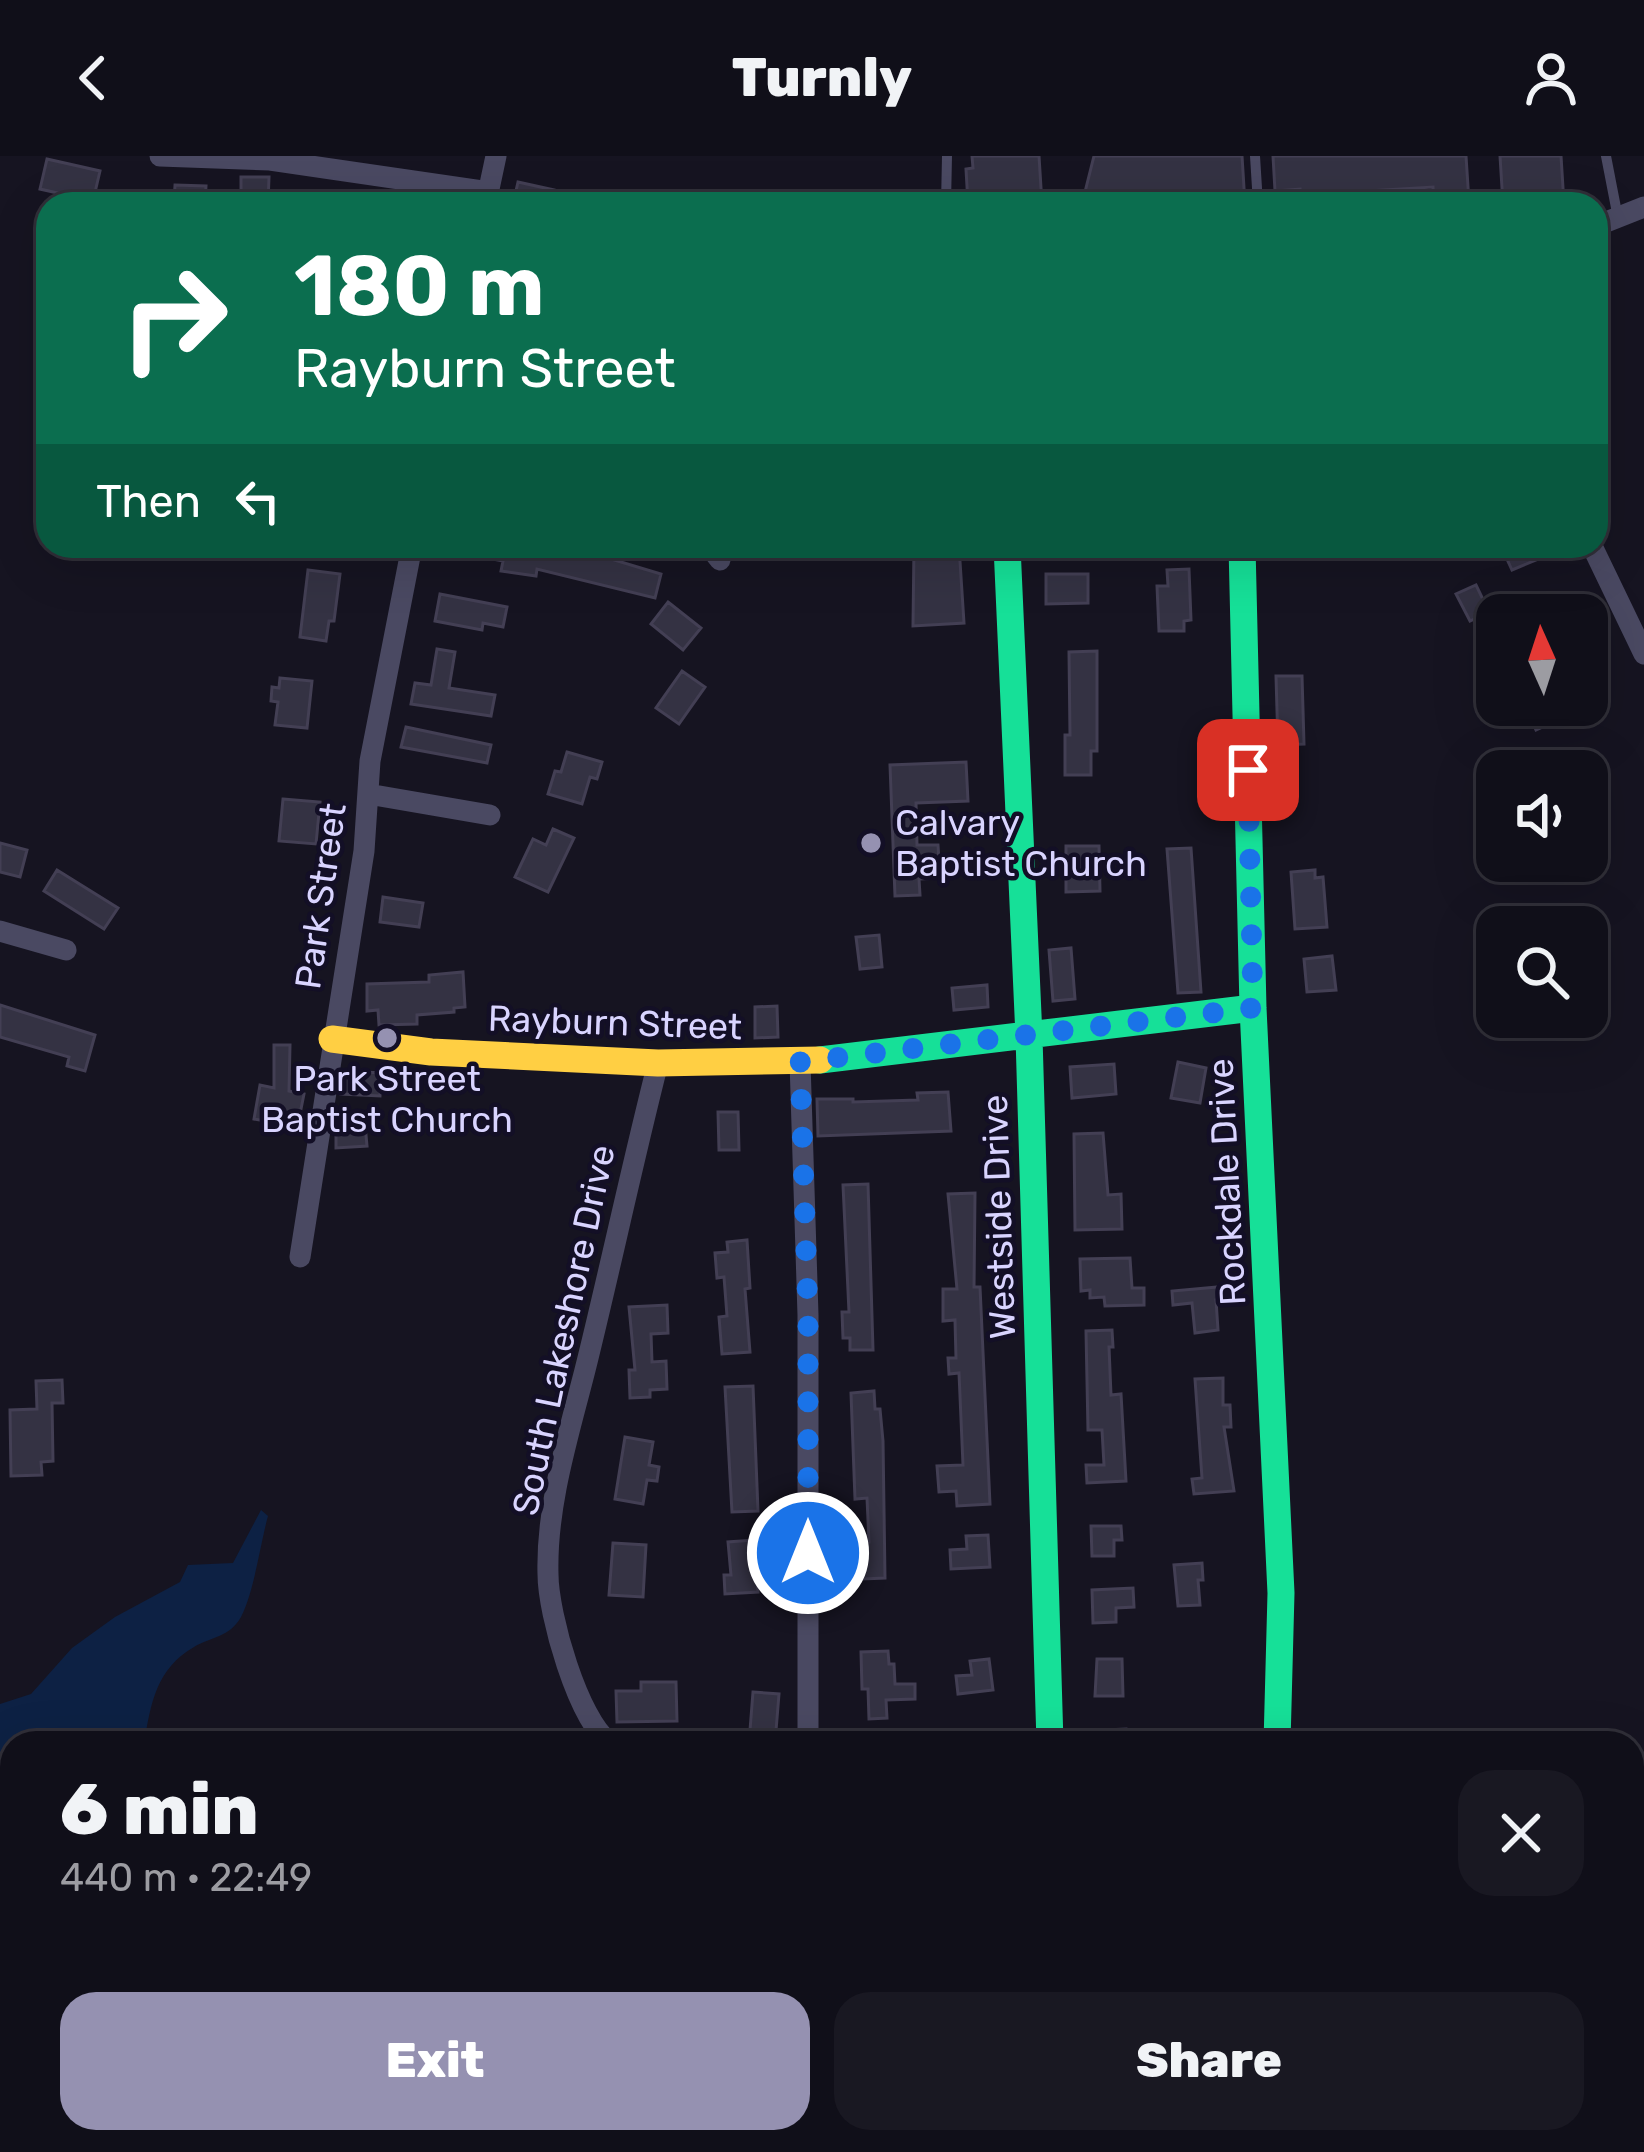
<!DOCTYPE html>
<meta charset="utf-8">
<style>
body{margin:0;font-family:Rubik,sans-serif;background:#191822;color:#f1f3f6;height:100vh;display:flex;flex-direction:column;font-size:45px;white-space:nowrap}
*{box-sizing:border-box;margin:0}
p{font-size:39px;color:#9c9ca2}
.icon{flex:none;width:66px;height:66px;fill:none;stroke:currentColor;stroke-width:2;stroke-linecap:round;stroke-linejoin:round}
.map{position:relative;flex:1;overflow:hidden}
.sheet{position:absolute;left:0px;top:1575px;width:1644px;height:423px;display:flex;flex-direction:column;background:#100f19;border-radius:36px 36px 0 0;box-shadow:0 12px 48px #0002,0 0 0 3px #302f38}
.sheet>*{flex:none}
.hud{position:absolute;left:36px;top:36px;width:1572px;height:366px;border-radius:36px;box-shadow:0 12px 48px #0002,0 0 0 3px #302f38;background:#0b6e4f;color:#fff;overflow:hidden}
.needle{width:78px;rotate:357deg}
.tools{position:absolute;left:1476px;top:438px;display:grid;gap:24px}
.tools a{display:grid;place-items:center;width:132px;height:132px;border-radius:24px;background:#100f19;box-shadow:0 12px 48px #0002,0 0 0 3px #302f38;font-size:60px}
.pin{position:absolute;display:grid;place-items:center;width:102px;height:102px;color:#fff;margin:-51px;border-radius:24px;box-shadow:0 6px 18px #0006}
.me{position:absolute;width:132px;margin:-66px;rotate:0deg;stroke-linejoin:round;filter:drop-shadow(0 0 9px #0008)}
.turn{display:flex;align-items:center;gap:42px;height:252px;padding:0 60px;font-size:54px}
.turn .icon{width:156px;height:156px;stroke-width:2.5}
.turn b{display:block;font-size:84px;line-height:102px}
.then{display:flex;align-items:center;height:114px;padding:0 60px;background:#0003;gap:24px;font-size:45px}
.round{display:grid;place-items:center;flex:none;width:126px;height:126px;border-radius:36px;background:#191822}
.overview{display:flex;align-items:center;justify-content:space-between;height:204px;padding:0 60px}
h1{font-size:72px;font-weight:800;line-height:90px}
.primary-button{display:flex;gap:24px;margin-top:auto;padding:24px 60px}
.primary-button a{flex:1;height:138px;border-radius:36px;background:#9591b1;color:#fff;font-size:48px;font-weight:800;line-height:138px;text-align:center}
.primary-button a+a{background:#191822;color:#f1f3f6}
header{display:flex;justify-content:space-between;align-items:center;height:156px;padding:0 60px;background:#100f19;font-size:54px;font-weight:800}
.map>svg:first-child{display:block}
.water{fill:#0d2144}
.building{fill:#343243;stroke:#433f54;stroke-width:3}
.lines{fill:none;stroke-linecap:round;stroke-linejoin:round}
.lane{stroke:#4a4962;stroke-width:10}
.street{stroke:#4a4962;stroke-width:21}
.fast{stroke:#16e098;stroke-width:27}
.slow{stroke:#ffcf43;stroke-width:27}
.route{stroke:#1a73e8;stroke-width:21;stroke-dasharray:0 37.8}
.poi-dot{fill:#9591b1;stroke:#130f26;stroke-width:4.5}
.labels{text-anchor:middle;stroke-width:9;stroke-linejoin:round;paint-order:stroke}
.poi-label{font-size:36px;fill:#d9d4ff;stroke:#130f26;text-anchor:start}
.street-label{font-size:36px;fill:#d9d4ff;stroke:#130f26}
</style>
<header><svg class="icon" aria-label="back" viewBox="0 0 24 24"><path d="M15 5l-7 7 7 7"/></svg>Turnly<svg class="icon" aria-label="person" viewBox="0 0 24 24"><circle cx="12" cy="8" r="4"/><path d="M4 21q1-7 8-7t8 7"/></svg></header>
<div class="map">
<svg width="1644" height="1996" viewBox="0 0 1644 1996">
<rect width="100%" height="100%" fill="#161421"/>
<path class="water" d="M261,1354L268,1360C260,1389 254,1436 241,1461C229,1482 212,1480 194,1491C156,1513 151,1547 144,1587H12V1986H773L782,1996H0V1548L31,1538L72,1492L115,1461L180,1426L188,1409L233,1407Z"/>
<path class="building" d="M972,0H1039L1042,48H968L966,13L973,12Z
M1094,0H1242L1245,48H1082Z
M1273,0H1466L1469,46L1434,48L1433,31L1300,39V33L1275,35Z
M1500,0H1561L1564,48H1503Z
M47,3L100,15L93,45L40,33Z
M241,21H269L268,48H241Z
M518,26L554,34L551,48H513Z
M175,29L206,30L205,48L174,47Z
M463,390H525L556,396L558,390H568L661,418L655,442L537,413L536,420L501,415L503,405L462,397Z
M914,390H959L964,467L913,470Z
M1501,390H1529L1536,404L1512,414Z
M1189,413L1191,464L1184,465V475H1159L1157,430H1168L1167,414Z
M308,414L340,418L334,465H329L326,485L300,481Z
M1046,418H1088V447L1046,448Z
M1476,429L1489,456L1470,465L1456,438Z
M440,438L507,451L503,471L483,467L482,474L435,465Z
M668,446L701,472L683,494L651,468Z
M437,493L455,496L449,532L495,539L491,560L411,548L415,527L431,529Z
M1097,495V595H1091V619H1065V579H1070L1069,496Z
M1588,505L1606,550L1587,558V551L1536,574L1529,558L1549,549H1587Z
M682,515L705,531L679,568L656,552Z
M1276,520H1302L1304,588L1278,589Z
M280,522L312,525L307,572L275,569L278,546L271,545L272,531L279,532Z
M406,571L491,589L487,607L401,591Z
M567,596L602,606L597,623L590,621L582,648L548,638L555,615L561,616Z
M966,606L968,645L916,647L917,689H938L940,722L919,723L920,739L895,740L890,609Z
M283,643L320,646L316,688L279,685Z
M553,673L574,682L548,736L515,721L533,683L546,689Z
M0,687L27,694L20,721L0,716Z
M1066,690H1099L1100,735L1066,736Z
M1191,692L1201,836L1178,837L1167,693Z
M57,714L118,752L104,773L44,735Z
M1315,714V722L1323,721L1327,771L1295,773L1291,716Z
M383,741L423,747L419,771L380,766Z
M879,779L882,811L860,813L856,781Z
M1071,792L1075,843L1053,845L1049,794Z
M1332,800L1336,834L1307,836L1304,803Z
M463,816L465,851L454,852V856L417,859V868L379,869L378,854L367,855V828L429,826V819Z
M987,829L988,851L954,854L952,832Z
M0,849L95,879L85,915L67,910L69,901L0,881Z
M777,850L778,881L755,882V851Z
M274,889H290L289,935L304,938L299,963L283,960L282,968L254,963L260,929L274,932Z
M1178,906L1206,912L1200,947L1171,942Z
M1114,908L1116,938L1072,942L1070,911Z
M344,915L381,917L380,940L341,938Z
M948,936L951,975L818,980L817,943H853V946L918,944L917,937Z
M718,956H738L739,994H719Z
M365,968L367,990L336,992V971Z
M1103,977L1108,1039L1121,1038L1122,1073L1075,1074L1074,978Z
M868,1028L873,1194H850V1182H843L842,1156H849L843,1029Z
M975,1037L974,1131H980L990,1348L957,1350L956,1335L939,1336L937,1310L963,1309L959,1217L949,1218L948,1202H956L955,1164L943,1165V1133H957L948,1038Z
M747,1084L750,1132L745,1133L750,1196L722,1198L719,1161L727,1160L724,1121L717,1122L715,1097L728,1096L727,1086Z
M1130,1102L1132,1132H1144V1149L1105,1150L1104,1141L1090,1142V1134L1081,1135L1080,1103Z
M1229,1130L1230,1143L1216,1144L1218,1174L1195,1177L1192,1147L1173,1149L1172,1135Z
M667,1149L668,1177L651,1178L652,1206L666,1205L667,1233L650,1234V1241L630,1242L629,1214H635L629,1151Z
M1112,1174L1113,1191H1109L1111,1239L1121,1238L1126,1325L1087,1327L1086,1309H1104L1102,1274H1088L1086,1175Z
M1223,1222V1249H1230L1231,1271H1224L1234,1335L1194,1338L1192,1323L1202,1322L1195,1223Z
M62,1224L63,1247H52L53,1305L41,1306L42,1319L11,1320L10,1254L37,1253L36,1225Z
M753,1230L758,1355L732,1356L725,1231Z
M874,1235L875,1253H880L883,1285L885,1422L863,1423L862,1386H869L867,1342L855,1343L851,1237Z
M625,1281L653,1286L649,1309L659,1311L657,1325L647,1324L643,1348L615,1343Z
M1091,1370H1121L1122,1384H1114V1400H1092Z
M988,1379L990,1411L951,1413L950,1394L967,1393L966,1380Z
M754,1384L758,1436L725,1438L724,1419H731L728,1386Z
M613,1387L646,1389L643,1441L609,1439Z
M1202,1407L1203,1424H1198L1200,1449L1178,1450L1174,1409Z
M1133,1432L1134,1451L1116,1452V1466L1093,1467L1092,1434Z
M888,1495L889,1508H894L895,1528H915V1543L886,1544L887,1562L869,1563L868,1533H862L861,1496Z
M989,1503L993,1534L958,1538L956,1520L972,1519L970,1505Z
M1097,1503H1122L1123,1540H1095Z
M641,1526H676L677,1565L617,1566L616,1535H641Z
M753,1536L779,1538L775,1587H749Z
M1126,1573L1127,1587H1082V1575Z"/>
<g class="lines">
<path class="lane" d="M1255,0L1258,48
M1606,0L1618,62
M946,48L947,0"/>
<path class="street" d="M160,0L270,4L489,36
M486,47L496,0
M1596,70L1644,51
M709,390L720,404
M1592,390L1644,498
M368,638L490,659
M0,775L66,794
M800,906L808,1159V1587
M300,1101L364,695L370,605L412,390
M610,1587C578,1564 548,1458 548,1418C546,1345 571,1272 588,1202C612,1104 633,1005 658,907"/>
<path class="fast" d="M1007,390L1029,881L1050,1587
M1242,390L1253,852L1281,1437L1277,1587
M820,904L1253,852"/>
<path class="slow" d="M332,883L431,896L658,907L820,904"/>
</g>
<g class="lines">
<path class="route" d="M808,1397V1159L800,906L1253,852L1248,614"/>
</g>
<g class="poi-dot">
<circle cx="871" cy="687" r="12"/>
<circle cx="387" cy="882" r="12"/>
</g>
<g class="labels">
<g class="poi-label">
<text x="895" y="679">Calvary<tspan x="895" dy="41">Baptist Church</tspan></text>
<text x="387" y="935" text-anchor="middle">Park Street<tspan x="387" dy="41">Baptist Church</tspan></text>
</g>
<g class="street-label">
<text transform="translate(320 740) rotate(-82)" y="13">Park Street</text>
<text transform="translate(615 866) rotate(2)" y="13">Rayburn Street</text>
<text transform="translate(1226 1026) rotate(-93)" y="13">Rockdale Drive</text>
<text transform="translate(998 1061) rotate(-92)" y="13">Westside Drive</text>
<text transform="translate(563 1174) rotate(-78)" y="13">South Lakeshore Drive</text>
</g>
</g>
</svg>
<div class="tools">
<a><svg class="needle" viewBox="-14 -14 28 28"><path d="M0-13l5 13h-10z" fill="#e53935"/><path d="M0 13l5-13h-10z" fill="#9c9ca2"/></svg></a>
<a><svg class="icon" aria-label="sound" viewBox="0 0 24 24"><path d="M4 9h4l5-4v14l-5-4H4zM17 9q2 3 0 6"/></svg></a>
<a><svg class="icon" aria-label="search" viewBox="0 0 24 24"><circle cx="10" cy="10" r="6"/><path d="M15 15l6 6"/></svg></a>
</div>
<div class="pin" style="left:1248px;top:614px;background:#d93025"><svg class="icon" aria-label="arrive" viewBox="0 0 24 24"><path d="M6 21V4h12l-3 4 3 4H6"/></svg></div>
<svg class="me" style="left:808px;top:1397px" viewBox="-20 -20 40 40"><circle r="17" fill="#1a73e8" stroke="#fff" stroke-width="3"/><path d="M0-11L8 9 0 5-8 9z" fill="#fff"/></svg>
<div class="hud">
<div class="turn"><svg class="icon" aria-label="right" viewBox="0 0 24 24"><path d="M7 20v-9h11M14 6l5 5-5 5"/></svg><div><b>180 m</b>Rayburn Street</div></div>
<div class="then">Then<svg class="icon" aria-label="left" viewBox="0 0 24 24"><path d="M17 20v-9H6M10 6l-5 5 5 5"/></svg></div>
</div>
<section class="sheet">
<div class="overview"><div><h1>6 min</h1><p>440 m · 22:49</p></div><a class="round"><svg class="icon" aria-label="close" viewBox="0 0 24 24"><path d="M6 6l12 12M18 6L6 18"/></svg></a></div>
<div class="primary-button"><a>Exit</a><a>Share</a></div>
</section>
</div>
